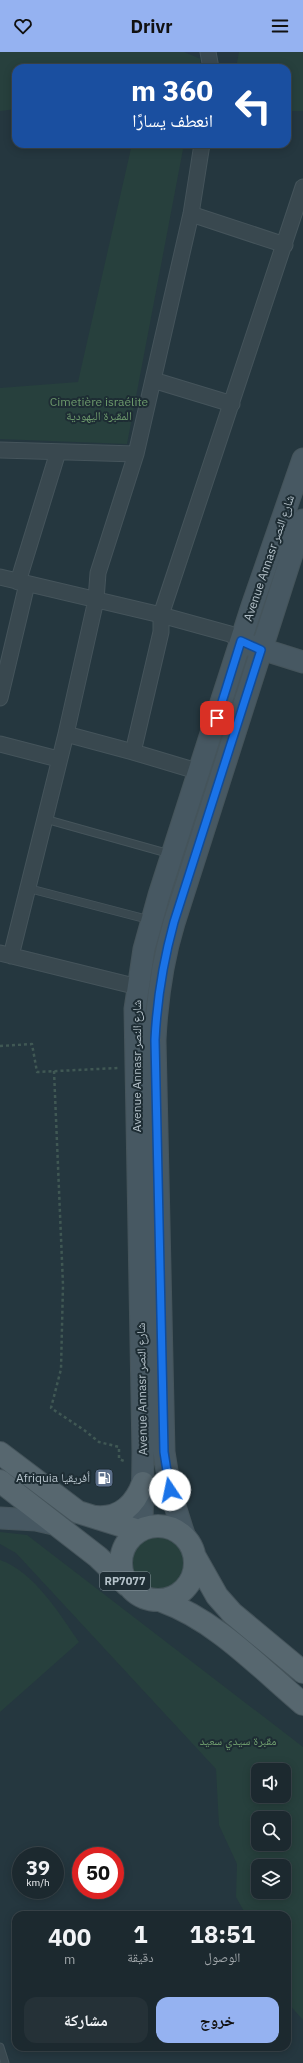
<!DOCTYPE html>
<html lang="ar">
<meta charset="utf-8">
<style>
body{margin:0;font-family:"IBM Plex Sans","Noto Naskh Arabic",sans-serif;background:#253137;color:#f1f3f6;direction:rtl;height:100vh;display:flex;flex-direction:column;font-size:15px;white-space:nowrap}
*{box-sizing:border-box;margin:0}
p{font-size:13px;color:#a0a6aa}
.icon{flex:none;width:22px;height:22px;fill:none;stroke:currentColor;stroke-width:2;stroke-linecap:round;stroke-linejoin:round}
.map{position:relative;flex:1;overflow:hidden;direction:ltr}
.panel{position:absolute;left:12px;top:1859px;width:279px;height:140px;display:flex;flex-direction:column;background:#1c292f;border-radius:12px;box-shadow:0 2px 10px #0003,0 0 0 1px #3a454b;direction:rtl}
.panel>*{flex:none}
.banner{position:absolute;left:12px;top:12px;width:279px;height:84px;border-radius:12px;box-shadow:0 2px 10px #0003,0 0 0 1px #3a454b;direction:rtl;background:#1a4fa0;color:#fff;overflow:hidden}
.tools{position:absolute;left:251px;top:1711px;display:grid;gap:8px}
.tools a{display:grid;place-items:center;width:40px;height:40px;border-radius:8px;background:#1c292f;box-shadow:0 2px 10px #0003,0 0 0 1px #3a454b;font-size:20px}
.speed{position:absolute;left:12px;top:1795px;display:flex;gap:8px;font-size:20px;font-weight:700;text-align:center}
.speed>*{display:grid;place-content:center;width:52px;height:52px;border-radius:50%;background:#1c292f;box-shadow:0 2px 10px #0003,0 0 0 1px #3a454b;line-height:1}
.speed small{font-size:10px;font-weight:400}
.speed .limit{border:6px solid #d22;background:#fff;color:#111}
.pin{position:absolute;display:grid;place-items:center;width:34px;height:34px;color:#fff;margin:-17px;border-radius:8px;box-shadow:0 2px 6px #0006}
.me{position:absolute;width:44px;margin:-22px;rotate:349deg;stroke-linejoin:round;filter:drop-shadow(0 0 3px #0008)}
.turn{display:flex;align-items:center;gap:14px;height:84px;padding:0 12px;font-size:18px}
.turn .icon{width:52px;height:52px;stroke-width:2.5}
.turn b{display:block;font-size:28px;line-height:34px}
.eta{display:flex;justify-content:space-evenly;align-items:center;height:68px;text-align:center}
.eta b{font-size:24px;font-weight:800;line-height:28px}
.button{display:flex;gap:8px;margin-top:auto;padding:8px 12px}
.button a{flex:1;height:46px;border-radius:12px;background:#95b2f1;color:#111;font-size:16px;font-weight:800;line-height:46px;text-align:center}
.button a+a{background:#253137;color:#f1f3f6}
header{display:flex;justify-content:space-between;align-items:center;height:52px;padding:0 12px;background:#95b2f1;color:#111;font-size:18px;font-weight:800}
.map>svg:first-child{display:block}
.green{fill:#27403d;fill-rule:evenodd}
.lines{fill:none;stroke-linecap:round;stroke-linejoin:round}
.lane-casing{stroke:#45545b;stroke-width:9}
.street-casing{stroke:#45545b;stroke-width:17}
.secondary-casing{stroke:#45545b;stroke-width:23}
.primary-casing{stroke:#45545b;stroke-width:24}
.path{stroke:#405854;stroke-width:2.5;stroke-dasharray:3 3;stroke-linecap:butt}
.lane{stroke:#39484f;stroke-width:7}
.street{stroke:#39484f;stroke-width:15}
.secondary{stroke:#475862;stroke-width:21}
.primary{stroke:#57676f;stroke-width:22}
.route-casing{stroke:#114b97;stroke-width:10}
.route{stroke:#1a73e8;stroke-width:7}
.labels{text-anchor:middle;stroke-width:4;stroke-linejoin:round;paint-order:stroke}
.shield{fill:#1e2d34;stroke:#88959d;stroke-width:1}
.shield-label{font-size:11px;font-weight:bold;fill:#b5c2ca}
.park-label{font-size:12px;fill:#6d9a6c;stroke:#1e2d34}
.street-label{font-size:12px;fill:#b5c2ca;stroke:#1e2d34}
.poi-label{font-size:12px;fill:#b5c2ca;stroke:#1e2d34;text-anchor:end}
</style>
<header><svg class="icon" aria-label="menu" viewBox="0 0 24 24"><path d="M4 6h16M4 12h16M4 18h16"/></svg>Drivr<svg class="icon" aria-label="heart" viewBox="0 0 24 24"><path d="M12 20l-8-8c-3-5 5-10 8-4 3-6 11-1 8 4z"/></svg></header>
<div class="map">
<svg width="303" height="2011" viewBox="0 0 303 2011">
<rect width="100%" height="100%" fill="#25373f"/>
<path class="green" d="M0,0H184L201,7L199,16H16V57L0,59Z
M239,0H303V59H287V16H236Z
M132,92H184L127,392L0,387V336L78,330Z
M0,1480L27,1483L303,1695V1968L287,1950V1863H246L236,1845L237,1812L219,1773L216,1717L16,1501L0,1492ZM258,1718H284V1744H258ZM258,1766H284V1792H258ZM258,1814H284V1840H258Z
M131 1511a27 27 0 1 1 54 0a27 27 0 1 1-54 0Z
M0,1508C34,1520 59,1561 79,1590L0,1660Z"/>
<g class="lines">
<g class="lane-casing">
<path id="lane" d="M45,767L170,802
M27,836L150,868
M0,1995L5,2011"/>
</g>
<g class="street-casing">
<path id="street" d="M208,0L211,16
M191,162L285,193
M153,328L232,352
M0,398L136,402
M0,525L161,563L230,582L241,589
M18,530L58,400
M0,646L27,532
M66,682L133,700L161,580V563L303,135
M0,692L58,707
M133,700L200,720
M0,901L138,935
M11,904L66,682L96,548L98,521L136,402L191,162L202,92"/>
</g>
<g class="secondary-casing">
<path id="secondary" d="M249,593L303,610
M0,1466L36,1468L58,1473
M142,1477L143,1401L135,957L144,897L159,843L252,554L303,407
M185,1485C175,1457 168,1430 164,1400L155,988C157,947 162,910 174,871L303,468"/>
</g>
<g class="primary-casing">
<path id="primary" d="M0,1401L78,1460L139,1479
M0,1429L98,1505L127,1533
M96,1465C120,1467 135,1453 143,1431
M121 1511a37 37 0 1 1 74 0a37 37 0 1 1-74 0Z
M195,1505L217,1544L232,1561L303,1620
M162,1549C217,1569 259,1615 303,1652"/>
</g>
<path class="path" d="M0,994L32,992L37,1020L118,1016
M54,1019L63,1233L61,1317L51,1356L84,1378L99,1390L119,1395V1407L124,1409"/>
<use href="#lane" class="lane"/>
<use href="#street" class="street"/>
<use href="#secondary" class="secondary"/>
<use href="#primary" class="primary"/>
</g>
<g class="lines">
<g class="route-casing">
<path id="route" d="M170,1438L164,1400L155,988C157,947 163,910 174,870L261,598L241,589L217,666"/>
</g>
<use href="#route" class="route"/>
</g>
<defs>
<g id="fuel-square" transform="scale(1)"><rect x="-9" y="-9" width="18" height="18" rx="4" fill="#5c6f8a" stroke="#1e2d34"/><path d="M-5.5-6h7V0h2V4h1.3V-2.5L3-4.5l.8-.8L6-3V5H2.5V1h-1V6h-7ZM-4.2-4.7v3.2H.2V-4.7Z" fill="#fff"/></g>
</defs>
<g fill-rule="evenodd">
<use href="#fuel-square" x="104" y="1426"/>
</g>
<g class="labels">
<rect class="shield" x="100" y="1520" width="50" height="18" rx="3"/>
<g class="shield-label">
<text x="125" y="1533">RP7077</text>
</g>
<g class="park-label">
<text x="99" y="354">Cimetière israélite<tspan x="99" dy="14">المقبرة اليهودية</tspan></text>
<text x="238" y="1693">مقبرة سيدي سعيد</text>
</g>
<g class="street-label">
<text transform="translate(269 506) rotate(-71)" y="4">Avenue Annasr شارع النصر</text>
<text transform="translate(137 1014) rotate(-90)" y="4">Avenue Annasr شارع النصر</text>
<text transform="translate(142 1337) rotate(-91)" y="4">Avenue Annasr شارع النصر</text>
</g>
<g class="poi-label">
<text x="90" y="1430">Afriquia أفريقيا</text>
</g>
</g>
</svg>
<div class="tools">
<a><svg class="icon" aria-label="sound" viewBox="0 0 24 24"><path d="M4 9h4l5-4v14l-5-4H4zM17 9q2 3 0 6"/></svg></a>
<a><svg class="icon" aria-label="search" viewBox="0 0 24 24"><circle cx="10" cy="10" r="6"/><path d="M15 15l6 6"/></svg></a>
<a><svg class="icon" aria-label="layers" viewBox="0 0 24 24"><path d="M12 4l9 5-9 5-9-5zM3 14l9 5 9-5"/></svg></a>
</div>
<div class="speed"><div>39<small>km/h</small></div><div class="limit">50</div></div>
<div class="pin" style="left:217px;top:666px;background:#d93025"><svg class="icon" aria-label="arrive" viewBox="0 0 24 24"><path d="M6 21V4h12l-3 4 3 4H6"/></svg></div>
<svg class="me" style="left:170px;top:1438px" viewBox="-20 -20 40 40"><circle r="19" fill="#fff"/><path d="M0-13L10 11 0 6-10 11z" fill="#1a73e8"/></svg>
<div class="banner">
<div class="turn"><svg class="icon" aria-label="left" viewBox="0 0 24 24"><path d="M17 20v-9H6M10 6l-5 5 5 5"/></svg><div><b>360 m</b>انعطف يسارًا</div></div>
</div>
<section class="panel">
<div class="eta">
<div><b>18:51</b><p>الوصول</p></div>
<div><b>1</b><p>دقيقة</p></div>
<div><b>400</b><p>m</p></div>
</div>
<div class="button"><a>خروج</a><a>مشاركة</a></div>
</section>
</div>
